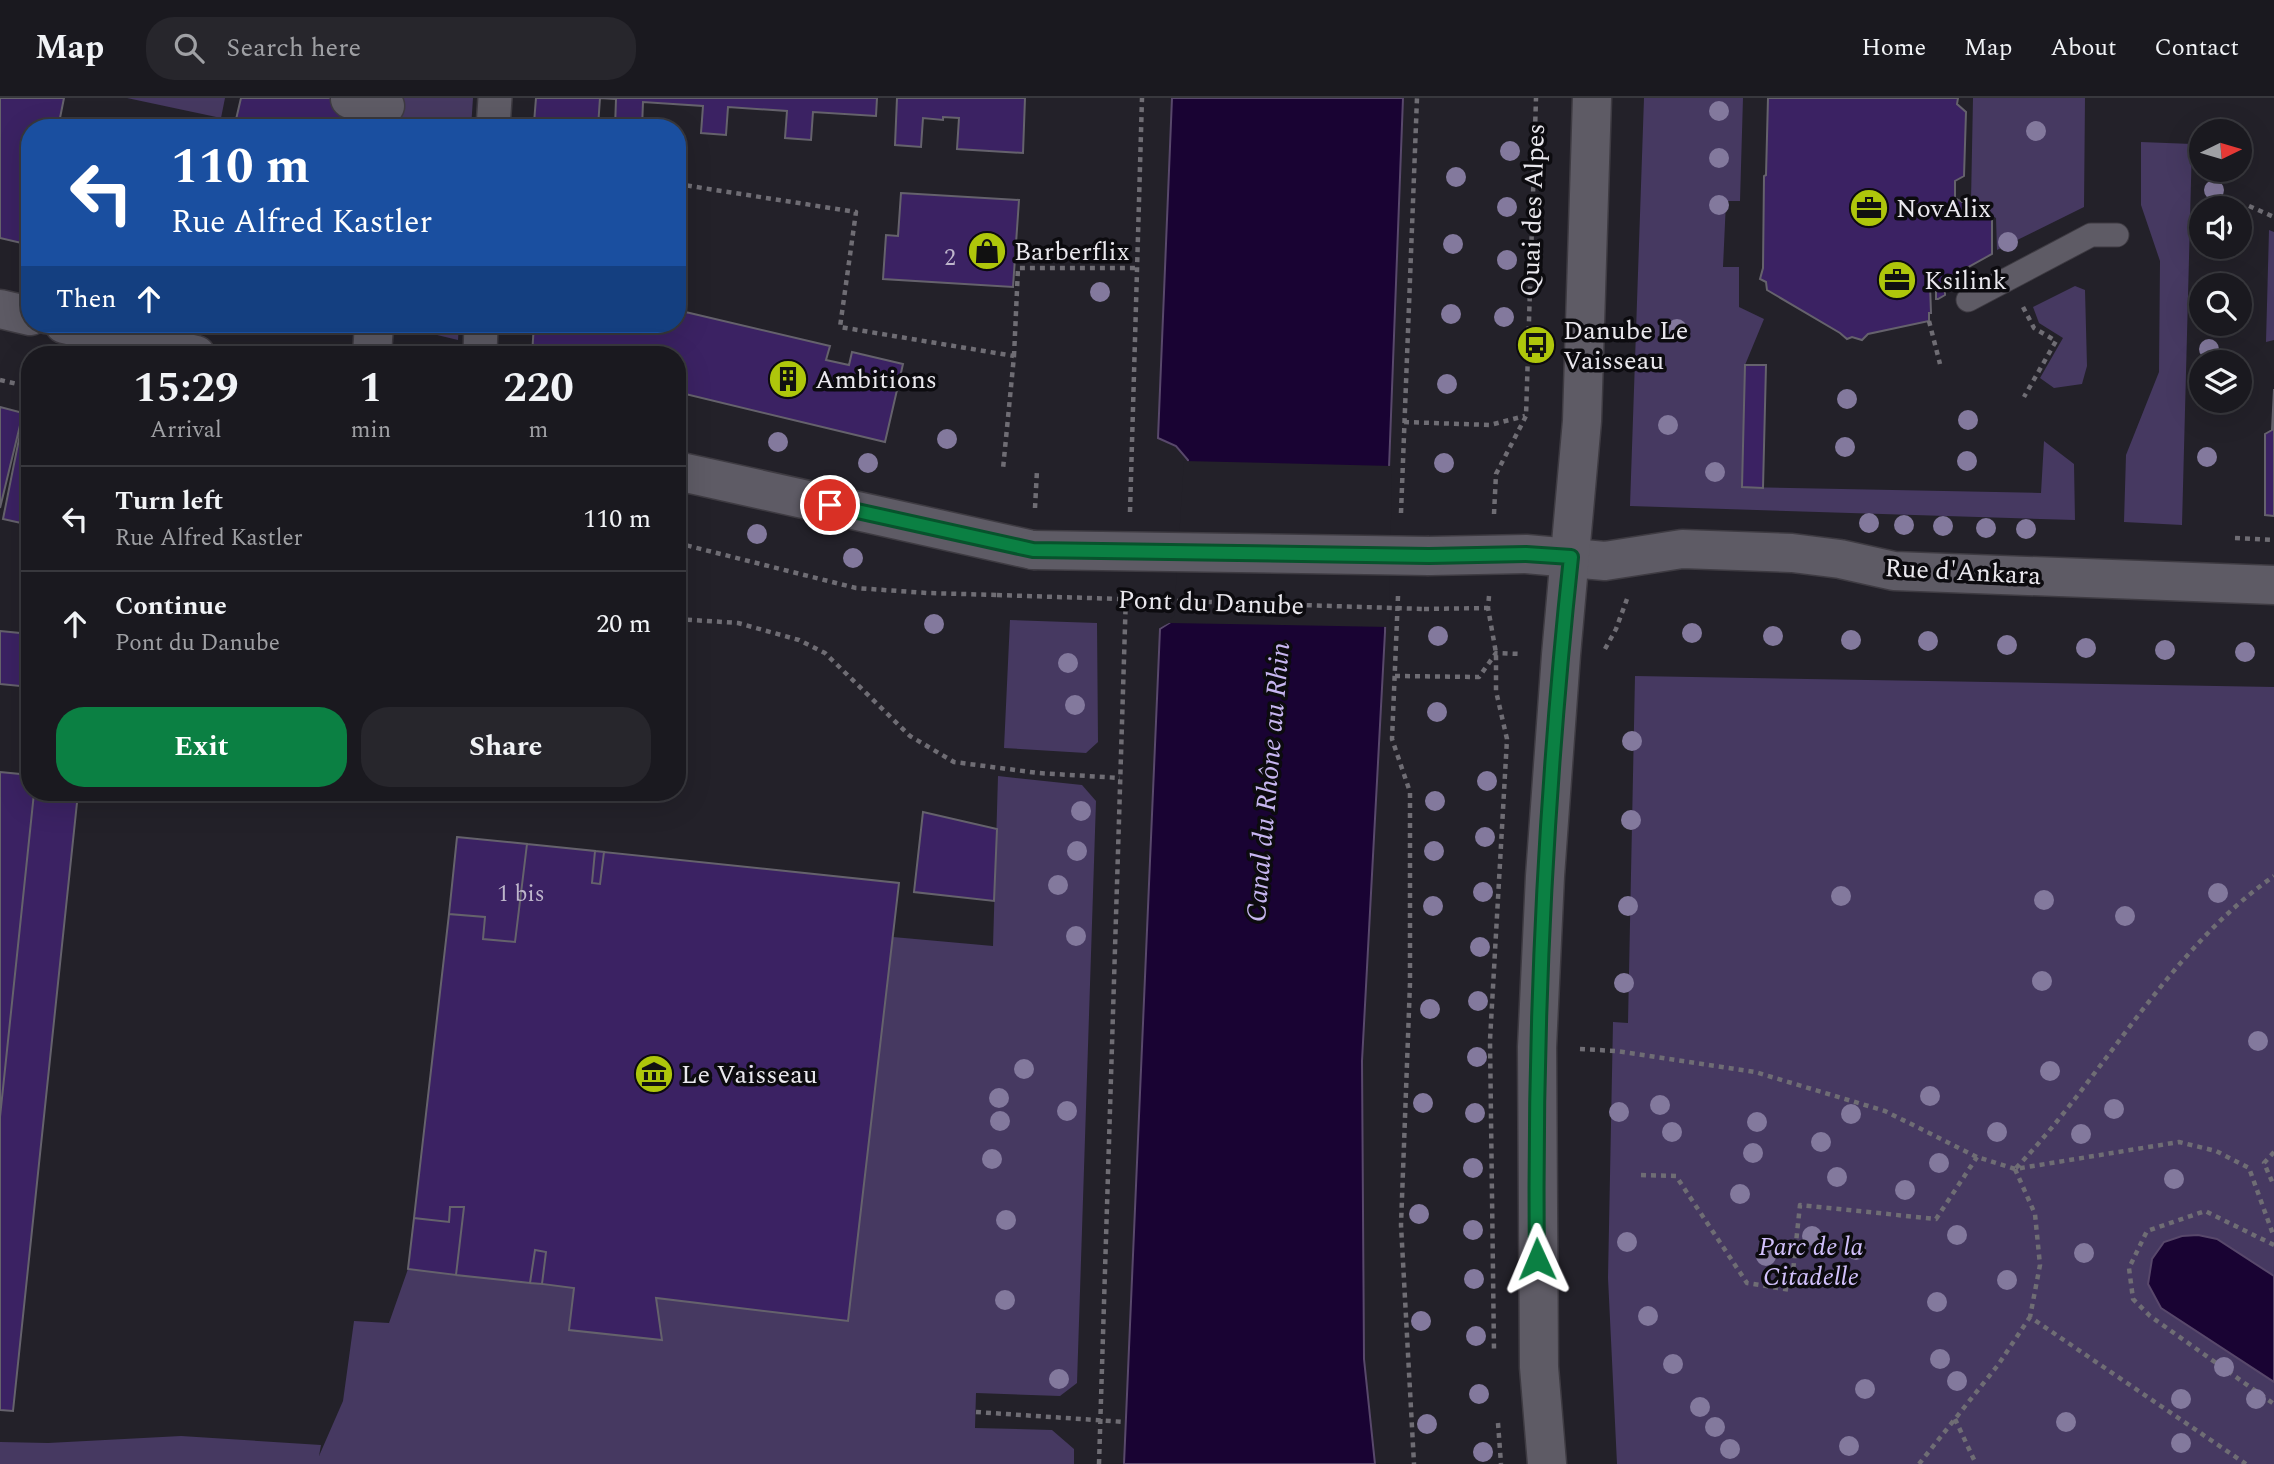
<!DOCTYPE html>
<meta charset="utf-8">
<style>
body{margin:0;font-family:Spectral,serif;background:#27262c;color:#f1f3f6;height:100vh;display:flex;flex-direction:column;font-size:26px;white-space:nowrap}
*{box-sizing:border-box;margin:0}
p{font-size:23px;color:#9fa0a4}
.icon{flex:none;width:38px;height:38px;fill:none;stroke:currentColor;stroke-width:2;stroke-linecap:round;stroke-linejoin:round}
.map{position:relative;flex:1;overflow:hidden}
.panel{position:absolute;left:21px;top:248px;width:665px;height:455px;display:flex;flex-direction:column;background:#1a191f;border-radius:28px;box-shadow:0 7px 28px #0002,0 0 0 2px #38383d}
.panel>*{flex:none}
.banner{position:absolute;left:21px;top:21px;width:665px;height:214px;border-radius:28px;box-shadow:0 7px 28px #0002,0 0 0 2px #38383d;background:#1a4fa0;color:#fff;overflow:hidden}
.needle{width:46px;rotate:85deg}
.fabs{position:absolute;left:2189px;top:21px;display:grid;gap:14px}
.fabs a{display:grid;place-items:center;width:63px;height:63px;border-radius:50%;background:#1a191f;box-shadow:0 7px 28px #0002,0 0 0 2px #38383d;font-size:35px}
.pin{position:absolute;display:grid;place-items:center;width:60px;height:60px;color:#fff;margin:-30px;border:4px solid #fff;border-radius:50%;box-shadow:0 2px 7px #0007}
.me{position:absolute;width:77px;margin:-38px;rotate:359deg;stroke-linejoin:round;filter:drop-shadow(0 0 5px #0008)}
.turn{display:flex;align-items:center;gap:24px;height:147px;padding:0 35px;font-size:32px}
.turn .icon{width:91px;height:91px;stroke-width:2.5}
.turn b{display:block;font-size:49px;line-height:60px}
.then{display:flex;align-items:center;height:66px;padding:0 35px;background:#0003;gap:14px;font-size:26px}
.eta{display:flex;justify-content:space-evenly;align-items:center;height:119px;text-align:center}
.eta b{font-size:42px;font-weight:700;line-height:49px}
.action{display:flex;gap:14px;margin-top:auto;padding:14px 35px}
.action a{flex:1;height:80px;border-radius:28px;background:#0b8043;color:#fff;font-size:28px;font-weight:700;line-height:80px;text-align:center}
.action a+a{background:#27262c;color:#f1f3f6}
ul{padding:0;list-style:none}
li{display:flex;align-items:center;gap:21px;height:105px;padding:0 35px;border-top:2px solid #38383d}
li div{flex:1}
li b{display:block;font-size:26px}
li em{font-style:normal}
header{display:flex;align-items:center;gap:42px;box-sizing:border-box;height:98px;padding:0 35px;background:#1a191f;border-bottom:2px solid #38383d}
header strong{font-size:33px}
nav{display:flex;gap:38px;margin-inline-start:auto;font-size:24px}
.search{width:490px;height:63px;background:#27262c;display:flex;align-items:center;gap:18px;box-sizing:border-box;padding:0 24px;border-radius:28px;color:#9fa0a4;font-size:26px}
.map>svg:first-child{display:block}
.green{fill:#463961}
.water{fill:#190333;stroke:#58486b;stroke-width:2}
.pier{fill:#232129}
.building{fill:#3b2263;stroke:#65626c;stroke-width:2}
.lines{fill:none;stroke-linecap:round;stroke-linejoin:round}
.service-casing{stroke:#3e3b42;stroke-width:25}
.pedestrian-casing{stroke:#3e3b42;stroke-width:36}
.minor-casing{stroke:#3e3b42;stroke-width:41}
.tertiary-casing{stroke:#3e3b42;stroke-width:41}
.secondary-casing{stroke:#3e3b42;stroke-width:41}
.path{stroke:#6f6d74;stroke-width:4.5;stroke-dasharray:5 5;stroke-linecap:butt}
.service{stroke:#5e5b65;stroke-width:23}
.pedestrian{stroke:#5e5b65;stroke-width:33}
.minor{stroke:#5e5b65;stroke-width:38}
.tertiary{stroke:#5e5b65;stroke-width:38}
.secondary{stroke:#5e5b65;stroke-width:38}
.tertiary-bridge-casing{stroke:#3e3b42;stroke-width:41;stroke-linecap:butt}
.path-bridge{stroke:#6f6d74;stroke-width:4.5;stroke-dasharray:5 5;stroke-linecap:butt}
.tertiary-bridge{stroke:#5e5b65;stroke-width:38}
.tree{fill:#83799d}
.route-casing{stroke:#07532c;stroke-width:18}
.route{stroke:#0b8043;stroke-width:12}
.labels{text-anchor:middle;stroke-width:7;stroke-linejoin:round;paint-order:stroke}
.number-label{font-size:23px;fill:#beb6cb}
.poi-label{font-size:26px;fill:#eae8ee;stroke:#0c0b0f;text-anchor:start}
.street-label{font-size:26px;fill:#eae8ee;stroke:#0c0b0f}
.park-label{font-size:26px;font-style:italic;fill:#d2c1fc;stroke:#0c0b0f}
.water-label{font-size:28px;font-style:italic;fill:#c7b6f0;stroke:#0c0b0f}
</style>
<header>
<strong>Map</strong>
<div class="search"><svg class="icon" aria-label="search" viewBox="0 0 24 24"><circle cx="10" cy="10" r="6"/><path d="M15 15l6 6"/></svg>Search here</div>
<nav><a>Home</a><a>Map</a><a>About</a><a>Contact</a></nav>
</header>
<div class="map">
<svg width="2274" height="1366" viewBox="0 0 2274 1366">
<rect width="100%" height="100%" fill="#232129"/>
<path class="green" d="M127,0H225L221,20Z
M398,0H473L471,30H396Z
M1644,0H1743L1740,103H1726L1723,169H1739V209L1764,221L1745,267L1742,389L2041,395L2044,343L2074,366L2075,422L1630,408Z
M1973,0H2085L2084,109L1997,152L1996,120L1971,103Z
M2141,44L2192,46L2182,427L2124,424L2126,357L2159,274L2160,163L2141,107Z
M2269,132L2274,134V242L2266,244Z
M2075,188L2085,192L2087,268L2082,286L2054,290L2040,280L2063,240L2039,225L2033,209Z
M391,226H459L458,242Z
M1010,522L1097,525L1098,644L1086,655L1004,650Z
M1635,578L2274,589V1366H1617L1608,1180L1613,924L1628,925Z
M998,678L1082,687L1096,703L1077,1285L1060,1298L976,1295L975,1330L1052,1332L1074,1351V1366H0V1344L48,1345L181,1338L321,1347L319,1358L343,1303L354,1223L389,1225L408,1171L574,1190L570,1232L661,1242L656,1200L848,1223L893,839L993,848Z"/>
<path class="water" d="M1172,0H1403L1389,370L1385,534L1362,963L1364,1261L1375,1366H1124L1160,531L1177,520L1188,362L1176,348L1158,340Z
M2198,1137L2217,1141L2274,1178V1284L2161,1210L2148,1186L2152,1161L2164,1144L2182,1138Z"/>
<path class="pier" d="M1184,363L1392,368L1389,529L1169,525L1157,531L1174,518Z"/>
<path class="building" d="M0,0H64L58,30H30V147L0,140Z
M241,0H350L349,30H234Z
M536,0H877L876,18L813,14L811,42L785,40L787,13L728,9L726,37L701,35L703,8L643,4L642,30H615L616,1L600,0L598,29L534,25Z
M897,0H1025L1023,55L957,51L959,20L943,19V22L923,20L921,49L895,47Z
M1768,0H1958L1957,6L1966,14L1964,78L1955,83V100L1992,121V156L1952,178V186L1945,190V197L1938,201H1936V186H1930L1931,215H1929V223L1868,236L1862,242L1852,239L1847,241L1840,235L1767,192L1766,184L1760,181L1763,170L1764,78L1766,77Z
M901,95L1019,102L1013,189L883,181L886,137L898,138Z
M677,212L830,248L826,262L849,267L852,254L903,266L885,344L677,294V257H532L534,226H677Z
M1745,267H1766L1763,390L1742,389Z
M2274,291V418L2265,417V336L2272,332Z
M0,309L23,315L0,410Z
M22,326L30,327V427L3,421Z
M0,533L30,536V589L0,586Z
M0,674L30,677V695H34L0,1019Z
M34,695H78L13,1313L0,1312V1019Z
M923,714L997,731L994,803L914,794Z
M457,739L527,746L515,844L483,841L485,819L449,816Z
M527,746L595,753L592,785L600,786L604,754L899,785L848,1223L656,1200L662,1242L569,1232L574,1190L542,1186L546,1154L535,1152L530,1185L456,1177L464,1109H450L449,1124L414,1120L449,816L485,819L483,841L515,844Z
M595,753L604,754L600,786L592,785Z
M450,1109H464L456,1177L408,1171L414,1120L449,1124Z
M535,1152L546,1154L542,1186L530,1185Z"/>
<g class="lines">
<g class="service-casing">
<path id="service" d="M1968,202L2091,137H2117"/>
</g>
<g class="pedestrian-casing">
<path id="pedestrian" d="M493,30L495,0
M480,257L481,226"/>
</g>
<g class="minor-casing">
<path id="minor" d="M350,1L385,8
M372,257L374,226"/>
</g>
<g class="tertiary-casing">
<path id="tertiary" d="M0,211L30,218
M64,226L196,257
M677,373L1033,452
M1429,458L1526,456L1605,463L1682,451L1792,455L1840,461L1894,473L2274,487"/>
</g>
<g class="secondary-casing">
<path id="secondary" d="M1547,1366L1539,1269L1537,949L1545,778L1561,557L1582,323L1592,0"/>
</g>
<path class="path" d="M677,86L856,114L840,229L1014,258L1003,371
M2249,108L2274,119
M2023,209L2034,230L2056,243L2024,299
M1929,223L1940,266
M1014,258L1018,170H1136
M0,282L30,289
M1404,324L1490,327L1525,318
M1035,410L1037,372
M1130,414L1142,0
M1401,415L1417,0
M1494,416L1496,376L1526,318L1536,0
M2235,440L2274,442
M677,445L856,490L927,495L997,497
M1398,498L1392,641L1410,694V885L1401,1127L1414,1366
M1489,498L1488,510L1496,555V593L1507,641L1490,942L1494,1253
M1424,511L1488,510
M677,521L738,525L799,542L825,555L910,638L954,664L1038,675L1120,680
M1605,551L1616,531L1627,501
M1395,578L1479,579L1496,555L1521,556
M1580,951L1616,953L1755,974L1885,1013L1977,1059L2015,1071L2179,1044L2216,1053L2249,1070L2274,1139
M2274,1054L2264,1065L2274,1088
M2016,1070C2105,977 2168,852 2274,778
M2015,1071L2035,1116L2040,1167L2030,1219L2246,1366
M1641,1077L1676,1078L1747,1185L1791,1192L1800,1107L1936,1121L1977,1059
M2274,1147L2205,1113L2147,1133L2129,1170L2133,1201L2150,1218L2274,1306
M976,1314L1125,1324
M1955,1321L1976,1366
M1498,1325L1501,1366
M1099,1366L1126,496
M1919,1366L1998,1267L2030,1219"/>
<use href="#service" class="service"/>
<use href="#pedestrian" class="pedestrian"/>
<use href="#minor" class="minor"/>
<use href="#tertiary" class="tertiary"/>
<use href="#secondary" class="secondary"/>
<g class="tertiary-bridge-casing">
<path id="tertiary-bridge" d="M1033,452L1429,458"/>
</g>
<path class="path-bridge" d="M997,497L1424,511"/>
<use href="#tertiary-bridge" class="tertiary-bridge"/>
</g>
<g class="tree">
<circle cx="1719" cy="13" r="10"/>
<circle cx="2036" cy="33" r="10"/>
<circle cx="1510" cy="53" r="10"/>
<circle cx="1719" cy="60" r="10"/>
<circle cx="1456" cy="79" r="10"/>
<circle cx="2214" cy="92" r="10"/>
<circle cx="1719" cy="107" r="10"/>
<circle cx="1507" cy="109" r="10"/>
<circle cx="2008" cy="144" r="10"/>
<circle cx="1453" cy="146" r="10"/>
<circle cx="1507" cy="162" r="10"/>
<circle cx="1100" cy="194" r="10"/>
<circle cx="1451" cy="216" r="10"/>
<circle cx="1504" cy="219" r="10"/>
<circle cx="1677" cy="231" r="10"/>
<circle cx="2209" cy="251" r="10"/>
<circle cx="1447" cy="286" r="10"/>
<circle cx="1847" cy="301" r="10"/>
<circle cx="1968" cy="322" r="10"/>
<circle cx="1668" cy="327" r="10"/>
<circle cx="947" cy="341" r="10"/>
<circle cx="778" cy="344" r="10"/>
<circle cx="1845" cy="349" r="10"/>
<circle cx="2207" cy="359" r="10"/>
<circle cx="1967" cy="363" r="10"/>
<circle cx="868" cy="365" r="10"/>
<circle cx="1444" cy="365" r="10"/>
<circle cx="1715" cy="374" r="10"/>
<circle cx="1869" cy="425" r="10"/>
<circle cx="1904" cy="427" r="10"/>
<circle cx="1943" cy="428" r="10"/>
<circle cx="1986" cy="430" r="10"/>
<circle cx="2026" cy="431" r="10"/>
<circle cx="757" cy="436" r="10"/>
<circle cx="853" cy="460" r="10"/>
<circle cx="934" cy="526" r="10"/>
<circle cx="1692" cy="535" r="10"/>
<circle cx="1438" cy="538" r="10"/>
<circle cx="1773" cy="538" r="10"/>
<circle cx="1851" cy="542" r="10"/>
<circle cx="1928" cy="543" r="10"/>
<circle cx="2007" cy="547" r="10"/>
<circle cx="2086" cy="550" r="10"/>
<circle cx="2165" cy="552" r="10"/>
<circle cx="2245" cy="554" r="10"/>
<circle cx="1068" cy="565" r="10"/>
<circle cx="1075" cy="607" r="10"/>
<circle cx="1437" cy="614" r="10"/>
<circle cx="1632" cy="643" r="10"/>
<circle cx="1487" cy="683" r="10"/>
<circle cx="1435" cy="703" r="10"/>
<circle cx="1081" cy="713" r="10"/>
<circle cx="1631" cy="722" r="10"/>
<circle cx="1485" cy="739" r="10"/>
<circle cx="1077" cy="753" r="10"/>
<circle cx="1434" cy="753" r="10"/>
<circle cx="1058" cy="787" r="10"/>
<circle cx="1483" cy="794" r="10"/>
<circle cx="2218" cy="795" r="10"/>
<circle cx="1841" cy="798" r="10"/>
<circle cx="2044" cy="802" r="10"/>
<circle cx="1433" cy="808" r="10"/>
<circle cx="1628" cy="808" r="10"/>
<circle cx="2125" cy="818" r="10"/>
<circle cx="1076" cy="838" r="10"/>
<circle cx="1480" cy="849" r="10"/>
<circle cx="2042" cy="883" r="10"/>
<circle cx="1624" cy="885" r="10"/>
<circle cx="1478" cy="903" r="10"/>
<circle cx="1430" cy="911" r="10"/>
<circle cx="2258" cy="943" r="10"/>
<circle cx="1477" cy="959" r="10"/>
<circle cx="1024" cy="971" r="10"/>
<circle cx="2050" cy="973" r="10"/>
<circle cx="1930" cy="998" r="10"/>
<circle cx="999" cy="1000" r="10"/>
<circle cx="1423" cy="1005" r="10"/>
<circle cx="1660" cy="1007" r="10"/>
<circle cx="2114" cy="1011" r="10"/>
<circle cx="1067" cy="1013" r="10"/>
<circle cx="1619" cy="1014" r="10"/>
<circle cx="1475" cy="1015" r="10"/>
<circle cx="1851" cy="1016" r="10"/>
<circle cx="1000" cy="1023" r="10"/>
<circle cx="1757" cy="1024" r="10"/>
<circle cx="1672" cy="1034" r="10"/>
<circle cx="1997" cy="1034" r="10"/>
<circle cx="2081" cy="1036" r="10"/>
<circle cx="1821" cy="1044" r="10"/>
<circle cx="1753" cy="1055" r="10"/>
<circle cx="992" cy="1061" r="10"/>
<circle cx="1939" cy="1065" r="10"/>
<circle cx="1473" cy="1070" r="10"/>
<circle cx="1837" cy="1079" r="10"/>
<circle cx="2174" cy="1081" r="10"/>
<circle cx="1905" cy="1092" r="10"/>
<circle cx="1740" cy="1096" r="10"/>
<circle cx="1419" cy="1116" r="10"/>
<circle cx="1006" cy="1122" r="10"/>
<circle cx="1473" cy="1132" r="10"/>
<circle cx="1957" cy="1137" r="10"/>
<circle cx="1812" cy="1138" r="10"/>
<circle cx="1627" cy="1144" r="10"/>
<circle cx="1856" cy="1152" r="10"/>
<circle cx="2084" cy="1155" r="10"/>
<circle cx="1766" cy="1158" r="10"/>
<circle cx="1474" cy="1181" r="10"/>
<circle cx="2007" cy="1182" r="10"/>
<circle cx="1005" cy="1202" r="10"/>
<circle cx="1937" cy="1204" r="10"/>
<circle cx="1648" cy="1218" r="10"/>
<circle cx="1421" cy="1223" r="10"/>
<circle cx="1476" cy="1238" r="10"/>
<circle cx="1940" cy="1261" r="10"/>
<circle cx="1673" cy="1266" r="10"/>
<circle cx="2224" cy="1269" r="10"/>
<circle cx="1059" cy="1281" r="10"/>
<circle cx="1957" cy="1283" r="10"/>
<circle cx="1865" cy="1291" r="10"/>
<circle cx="1479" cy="1296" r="10"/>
<circle cx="2181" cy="1301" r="10"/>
<circle cx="2256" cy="1301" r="10"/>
<circle cx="1700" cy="1309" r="10"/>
<circle cx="2066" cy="1324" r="10"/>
<circle cx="1427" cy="1326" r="10"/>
<circle cx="1715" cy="1329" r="10"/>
<circle cx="2181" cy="1345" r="10"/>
<circle cx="1849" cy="1348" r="10"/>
<circle cx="1730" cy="1351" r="10"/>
<circle cx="1483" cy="1354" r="10"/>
</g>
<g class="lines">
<g class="route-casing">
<path id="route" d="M830,407L1033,452L1429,458L1526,456L1571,459C1546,692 1534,927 1537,1161"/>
</g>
<use href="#route" class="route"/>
</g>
<defs>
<g id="office-disc" transform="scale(2.0125)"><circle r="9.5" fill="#aec60b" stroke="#0c0b0f"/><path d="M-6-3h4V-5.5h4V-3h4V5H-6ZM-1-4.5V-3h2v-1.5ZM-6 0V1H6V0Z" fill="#111"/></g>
<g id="shop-disc" transform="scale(2.0125)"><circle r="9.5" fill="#aec60b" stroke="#0c0b0f"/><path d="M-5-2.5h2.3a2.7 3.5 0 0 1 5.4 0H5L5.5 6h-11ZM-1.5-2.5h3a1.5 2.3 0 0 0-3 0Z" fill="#111"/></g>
<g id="bus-disc" transform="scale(2.0125)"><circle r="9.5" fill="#aec60b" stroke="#0c0b0f"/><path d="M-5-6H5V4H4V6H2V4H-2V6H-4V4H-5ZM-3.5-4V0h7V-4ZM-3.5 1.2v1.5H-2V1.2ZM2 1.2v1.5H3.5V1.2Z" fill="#111"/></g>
<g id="building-disc" transform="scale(2.0125)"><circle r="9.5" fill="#aec60b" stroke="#0c0b0f"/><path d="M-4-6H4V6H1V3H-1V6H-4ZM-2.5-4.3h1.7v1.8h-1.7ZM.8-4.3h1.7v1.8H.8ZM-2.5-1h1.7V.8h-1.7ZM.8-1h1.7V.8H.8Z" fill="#111"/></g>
<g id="museum-disc" transform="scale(2.0125)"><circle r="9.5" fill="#aec60b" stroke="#0c0b0f"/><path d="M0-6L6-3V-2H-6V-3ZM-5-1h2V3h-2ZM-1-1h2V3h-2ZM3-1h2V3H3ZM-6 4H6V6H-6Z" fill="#111"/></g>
</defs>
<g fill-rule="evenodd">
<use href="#office-disc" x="1869" y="110"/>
<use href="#shop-disc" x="987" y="153"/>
<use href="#office-disc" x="1897" y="182"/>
<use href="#bus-disc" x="1536" y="247"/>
<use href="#building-disc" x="788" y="281"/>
<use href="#museum-disc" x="654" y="976"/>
</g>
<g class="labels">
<g class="number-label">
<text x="950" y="167">2</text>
<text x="521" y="803">1 bis</text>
</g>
<g class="poi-label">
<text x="1896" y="119">NovAlix</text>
<text x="1014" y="162">Barberflix</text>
<text x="1924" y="191">Ksilink</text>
<text x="1563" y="241">Danube Le<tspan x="1563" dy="30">Vaisseau</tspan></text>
<text x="815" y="290">Ambitions</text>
<text x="681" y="985">Le Vaisseau</text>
</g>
<g class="street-label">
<text transform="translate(1532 112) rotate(-88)" y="9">Quai des Alpes</text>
<text transform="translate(1963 473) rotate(3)" y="9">Rue d'Ankara</text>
<text transform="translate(1211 504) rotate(2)" y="9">Pont du Danube</text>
</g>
<g class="park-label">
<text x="1811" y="1157">Parc de la<tspan x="1811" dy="30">Citadelle</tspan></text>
</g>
<g class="water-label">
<text transform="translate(1267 684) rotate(-85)" y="10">Canal du Rhône au Rhin</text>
</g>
</g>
</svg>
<div class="fabs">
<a><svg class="needle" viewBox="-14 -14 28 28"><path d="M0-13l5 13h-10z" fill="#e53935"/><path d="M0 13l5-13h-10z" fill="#9fa0a4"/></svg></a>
<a><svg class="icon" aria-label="sound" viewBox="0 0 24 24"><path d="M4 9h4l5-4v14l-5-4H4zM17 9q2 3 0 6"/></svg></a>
<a><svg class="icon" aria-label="search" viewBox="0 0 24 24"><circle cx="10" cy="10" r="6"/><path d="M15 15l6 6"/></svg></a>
<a><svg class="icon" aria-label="layers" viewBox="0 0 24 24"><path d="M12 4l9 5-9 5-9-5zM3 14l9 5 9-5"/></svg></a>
</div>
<div class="pin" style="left:830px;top:407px;background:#d93025"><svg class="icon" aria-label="arrive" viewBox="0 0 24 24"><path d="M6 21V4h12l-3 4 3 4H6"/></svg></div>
<svg class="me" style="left:1537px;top:1161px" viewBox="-20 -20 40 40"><path d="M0-17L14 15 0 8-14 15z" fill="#0b8043" stroke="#fff" stroke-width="4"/></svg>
<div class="banner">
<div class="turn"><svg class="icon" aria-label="left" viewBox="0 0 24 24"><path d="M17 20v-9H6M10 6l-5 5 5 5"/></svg><div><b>110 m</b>Rue Alfred Kastler</div></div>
<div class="then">Then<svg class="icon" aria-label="ahead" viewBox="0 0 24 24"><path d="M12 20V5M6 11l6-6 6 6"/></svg></div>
</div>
<section class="panel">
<div class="eta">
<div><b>15:29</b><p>Arrival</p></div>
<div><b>1</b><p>min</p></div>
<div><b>220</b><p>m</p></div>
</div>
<ul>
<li><svg class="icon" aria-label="left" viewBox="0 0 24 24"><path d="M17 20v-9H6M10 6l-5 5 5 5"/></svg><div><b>Turn left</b><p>Rue Alfred Kastler</p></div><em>110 m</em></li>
<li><svg class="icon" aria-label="ahead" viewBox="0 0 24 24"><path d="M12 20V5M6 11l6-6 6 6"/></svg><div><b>Continue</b><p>Pont du Danube</p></div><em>20 m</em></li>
</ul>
<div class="action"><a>Exit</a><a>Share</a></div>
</section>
</div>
